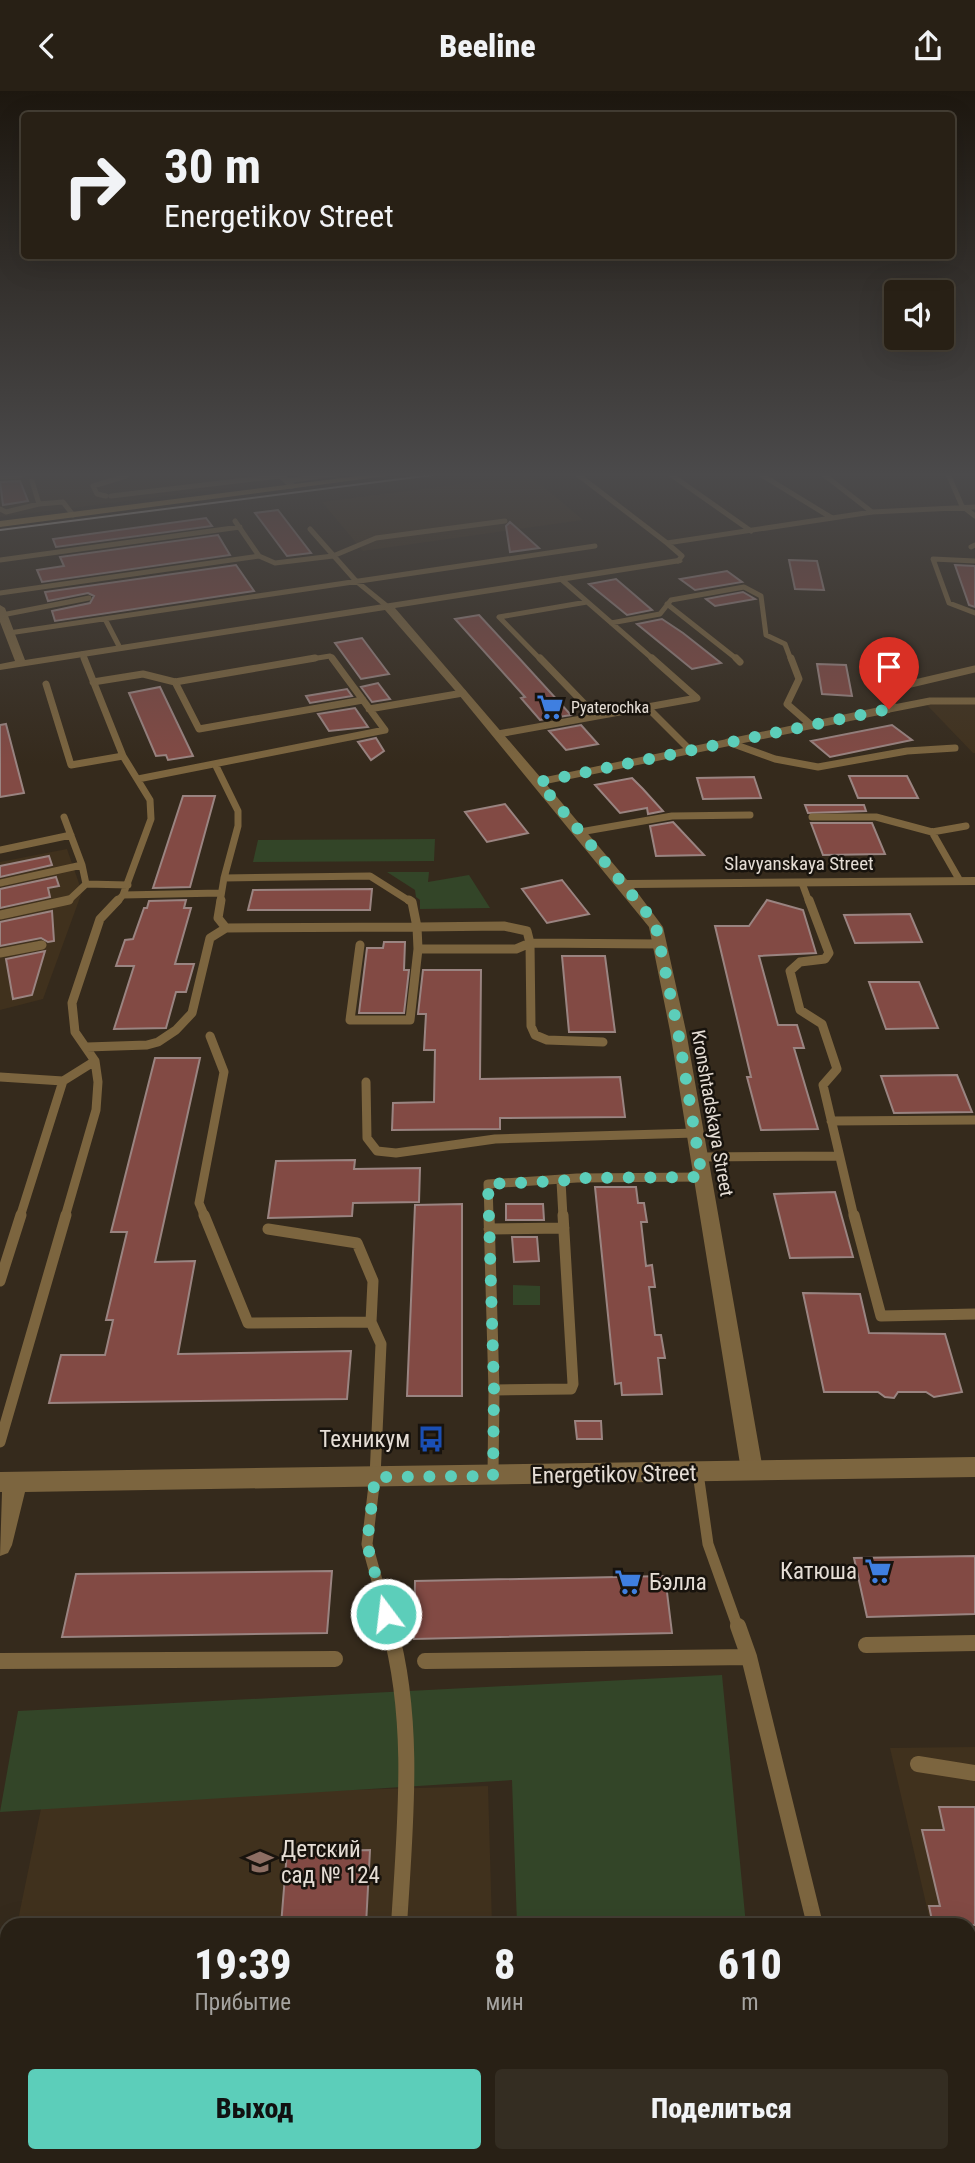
<!DOCTYPE html>
<html lang="ru">
<meta charset="utf-8">
<style>
body{margin:0;font-family:"Roboto Condensed",sans-serif;background:#342d22;color:#f1f3f6;height:100vh;display:flex;flex-direction:column;font-size:26px;white-space:nowrap}
*{box-sizing:border-box;margin:0}
p{font-size:23px;color:#a5a3a0}
.icon{flex:none;width:38px;height:38px;fill:none;stroke:currentColor;stroke-width:2;stroke-linecap:round;stroke-linejoin:round}
.map{position:relative;flex:1;overflow:hidden}
.details{position:absolute;left:0px;top:1827px;width:976px;height:245px;display:flex;flex-direction:column;background:#282015;border-radius:21px 21px 0 0;box-shadow:0 7px 28px #0002,0 0 0 2px #443e34}
.details>*{flex:none}
.top-card{position:absolute;left:21px;top:21px;width:934px;height:147px;border-radius:7px;box-shadow:0 7px 28px #0002,0 0 0 2px #443e34;background:#282015;color:#f1f3f6;overflow:hidden}
.fabs{position:absolute;left:884px;top:189px;display:grid;gap:14px}
.fabs a{display:grid;place-items:center;width:70px;height:70px;border-radius:7px;background:#282015;box-shadow:0 7px 28px #0002,0 0 0 2px #443e34;font-size:35px}
.pin{position:absolute;display:grid;place-items:center;width:60px;height:60px;color:#fff;margin:-72px -30px;border-radius:50% 50% 50% 0;rotate:-45deg;box-shadow:0 0 7px #0007}
.pin .icon{rotate:45deg}
.me{position:absolute;width:77px;margin:-38px;rotate:345deg;stroke-linejoin:round;filter:drop-shadow(0 0 5px #0008)}
.turn{display:flex;align-items:center;gap:24px;height:147px;padding:0 28px;font-size:32px}
.turn .icon{width:91px;height:91px;stroke-width:2.5}
.turn b{display:block;font-size:49px;line-height:60px}
.eta{display:flex;justify-content:space-evenly;align-items:center;height:119px;text-align:center}
.eta b{font-size:42px;font-weight:800;line-height:49px}
.action{display:flex;gap:14px;margin-top:auto;padding:14px 28px}
.action a{flex:1;height:80px;border-radius:7px;background:#5cceba;color:#111;font-size:28px;font-weight:800;line-height:80px;text-align:center}
.action a+a{background:#342d22;color:#f1f3f6}
header{display:flex;justify-content:space-between;align-items:center;height:91px;padding:0 28px;background:#282015;font-size:32px;font-weight:800}
.map>svg:first-child{display:block}
.built{fill:#40311d}
.green{fill:#334528}
.building{fill:#824a44;stroke:#9a8481;stroke-width:2}
.lines{fill:none;stroke-linecap:round;stroke-linejoin:round}
.service-far4{stroke:#7c653f;stroke-width:5}
.service-far3{stroke:#7c653f;stroke-width:7}
.service-far2{stroke:#7c653f;stroke-width:9}
.service-far1{stroke:#7c653f;stroke-width:11}
.service{stroke:#7c653f;stroke-width:16}
.minor{fill:#7c653f;fill-rule:evenodd}
.tertiary{fill:#7c653f;fill-rule:evenodd}
.secondary{fill:#a98444;fill-rule:evenodd}
.tram{stroke:#c3bab1;stroke-width:2}
.route{stroke:#5cceba;stroke-width:12;stroke-dasharray:0 21.6}
.labels{text-anchor:middle;stroke-width:5;stroke-linejoin:round;paint-order:stroke}
.far-poi-label{font-size:16px;fill:#e5ddd5;stroke:#18130d;text-anchor:start}
.street-label{font-size:19px;fill:#e5ddd5;stroke:#18130d}
.near-poi-label{font-size:23px;fill:#e5ddd5;stroke:#18130d;text-anchor:end}
.near-street-label{font-size:23px;fill:#e5ddd5;stroke:#18130d}
</style>
<header><svg class="icon" aria-label="back" viewBox="0 0 24 24"><path d="M15 5l-7 7 7 7"/></svg>Beeline<svg class="icon" aria-label="share" viewBox="0 0 24 24"><path d="M12 15V3M7 8l5-5 5 5M5 13v7h14v-7"/></svg></header>
<div class="map">
<svg width="975" height="2072" viewBox="0 0 975 2072">
<rect width="100%" height="100%" fill="#352a1c"/>
<path class="built" d="M0,383H263L270,392L0,426Z
M529,384L583,429L363,460L322,411Z
M975,609V662H973L923,610Z
M67,758L82,801L43,908L0,919V771Z
M975,1656V2027L970,2003V1834H931L890,1657Z
M488,1695L492,1834H17L43,1708Z
M7,1884V2065H212L0,2072V1919Z"/>
<path class="green" d="M435,748L434,770L253,771L258,749Z
M387,781H429L428,791L469,784L490,817L420,818V809L416,806L415,799Z
M513,1194L540,1195V1214H513Z
M722,1584L746,1834H517L512,1689L0,1721L18,1620Z"/>
<path class="building" d="M20,390L28,410L3,414L0,391Z
M278,419L311,462L287,465L255,422Z
M206,427L212,435L56,456L53,448Z
M510,431L539,457L510,461L506,435Z
M218,444L230,464L42,491L37,479L64,475L60,466Z
M789,469L817,470L824,499L795,498Z
M236,474L254,500L55,530L52,520L90,512L94,505L88,502L48,510L45,501Z
M955,474L975,475V516L969,514Z
M727,480L742,491L695,499L680,488Z
M616,488L630,500L652,519L627,524L589,493Z
M743,501L755,508L715,515L706,508Z
M479,524L518,566L571,624L540,629L521,607L525,606L455,528Z
M662,528L683,542L721,572L692,578L637,533Z
M362,547L389,583L361,588L335,552Z
M817,573L846,574L852,605L822,603Z
M378,592L390,608L372,611L361,596Z
M160,596L193,665L168,669L166,664L156,665L129,602Z
M347,598L352,605L310,612L306,605Z
M355,617L368,636L329,640L318,623Z
M6,633L24,702L0,706V634Z
M581,634L598,653L566,659L549,640Z
M892,634L912,649L830,666L811,650Z
M376,647L384,660L371,669L358,651Z
M849,685H907L918,707H858Z
M754,686L761,707L703,708L697,687Z
M632,687L643,698L663,720L648,723L647,717L620,722L595,694Z
M183,705H215L190,796L153,797Z
M505,713L528,742L487,751L465,721Z
M805,714H864L866,720L808,722Z
M673,731L704,764L656,765L650,735Z
M811,732H872L885,763L823,764Z
M49,765L52,774L0,786V775Z
M56,786L59,795L48,797L50,806L0,817V798Z
M562,789L589,823L547,832L522,798Z
M372,798L370,819H248L253,799Z
M186,809L184,817H191L175,873H194L186,901H176L166,937L114,938L134,875H116L125,849L133,848L144,817H147L149,810Z
M767,809L803,819L816,862L759,865L778,934H797L804,957H794L818,1038L761,1039L747,986H751L715,835H749Z
M52,820L54,850L48,851L41,847L0,855V831Z
M910,823L922,851L855,852L844,824Z
M384,851H405L404,879H409L404,922H359L367,857H383Z
M45,860L32,904L13,908L6,868Z
M562,865H605L615,941H569Z
M423,879H481L480,988L620,986L625,1026L500,1027V1038L392,1039L393,1012L434,1011L435,959H424L426,923H418Z
M869,891H919L938,937L886,938Z
M155,967H200L155,1171L195,1170L178,1263L351,1260L347,1308L49,1312L61,1264H105L113,1229H106L127,1141H111Z
M957,984L972,1021L894,1022L881,985Z
M355,1069L354,1078L420,1077L419,1111L353,1112L352,1125L268,1127L276,1070Z
M595,1096H636L638,1112H644L647,1131H641L646,1175L652,1174L655,1196H649L655,1244H661L665,1267H658L662,1303L622,1304L621,1292L615,1293Z
M835,1101L853,1166L790,1167L774,1103Z
M462,1113V1305H407L415,1114Z
M506,1113H543L544,1129H506Z
M512,1146H537L539,1170L514,1171Z
M803,1202L860,1203L869,1242L945,1243L962,1301L934,1306L926,1301H898L894,1307L885,1306L878,1301H824Z
M575,1330H601L602,1348H577Z
M975,1465V1523L867,1526L854,1467Z
M332,1480L327,1542L62,1546L76,1483Z
M665,1485L672,1542L414,1548L415,1490Z
M939,1716H975V1834H933L929,1815H940L922,1739H944Z
M370,1759L366,1834H281L287,1761Z"/>
<g class="lines">
<path class="service-far4" d="M577,383L667,452
M670,383L751,440
M760,383L832,427
M823,383L872,421
M948,383L962,415L975,425
M0,386L20,385
M32,390L39,413L63,411L73,424
M286,390L336,383
M106,405L97,403L93,395L126,385
M111,405L280,385
M0,418L6,421L39,413
M235,430L259,465L275,472L333,465L376,447L505,430
M310,438L356,490L388,516
M971,456L975,454
M0,469L240,436
M678,470L682,465L667,452L872,421L975,416
M975,470L933,468L949,512L975,522
M561,488L654,569
M0,502L259,465
M667,513L738,569
M2,524L89,507
M105,528L120,557
M611,532L660,523L671,509L744,496L761,505L766,544L785,553L791,569
M9,542L595,455
M82,563L85,569
M305,569L330,565L333,569
M541,569L499,526L587,511"/>
<path class="service-far3" d="M84,567L123,665L150,709L151,728L123,804L117,811
M540,567L596,625
M736,567L740,571
M791,567L799,588L787,613L811,634
M93,591L143,583L175,591L315,567
M175,591L199,638L363,609
M46,593L71,674L123,665
M647,616L690,659
M369,618L463,602
M889,618L893,610V600L898,596L975,578
M889,618L930,610H975
M498,643L697,607L652,567
M728,651L775,668L818,676L907,660L955,657
M216,675L238,720V735L224,787L370,785L411,811
M138,688L385,639L332,567
M64,726L82,774L86,793
M812,726H876L932,741L966,735
M580,741L672,725L750,724
M932,741L960,790
M0,759L71,744
M0,792L82,774
M802,792L809,811
M123,804L220,802
M61,811L69,809L86,793L128,794
M220,811L224,787"/>
<path class="service-far2" d="M221,809L218,827L226,837L417,836L418,858H516L530,852L660,853
M409,809L412,811L417,836L504,835L527,840L530,852L531,935L535,944L547,949L603,951
M809,809L829,862L825,868L800,871L790,880L800,919L822,933L837,978L823,994L854,1126
M0,824L69,809
M360,854L350,929H410L418,858
M0,862L42,854
M87,956L147,954L158,951L176,939L192,922L210,847L226,837
M0,986L63,990
M366,991L367,1047L377,1060L396,1062L495,1048L695,1042
M831,1030L975,1029
M699,1066L838,1065
M561,1090L563,1126
M20,1126L63,990L95,970
M65,1126L96,1019L98,991L95,970L75,941L72,912L100,828L118,809
M205,1126L199,1112L224,981L210,945
M489,1126L488,1093L577,1087L702,1086"/>
<path class="service-far1" d="M204,1124L248,1232L371,1231
M489,1124L494,1299
M854,1124L881,1225L975,1223
M268,1138L357,1152L373,1190L371,1231L381,1253L375,1386L367,1453L390,1537
M489,1138L564,1137
M0,1190L21,1124
M0,1351L66,1124
M698,1382L708,1453L738,1537
M493,1384L494,1299L571,1298L573,1293L563,1124"/>
<path class="service" d="M389,1535C416,1631 405,1735 399,1834
M738,1535L749,1566L815,1834
M866,1554L975,1552
M0,1570L335,1568
M425,1570L749,1566
M918,1673L975,1682
M872,2065L874,2072"/>
<path class="minor" d="M274,383H284L298,396L291,398Z
M678,467L683,470L681,472L395,517L541,687L889,614L895,618L889,622L546,693L627,789L975,786V794L634,797L663,836L686,940L763,1379L760,1386L752,1389L744,1386L741,1379L670,940L649,836L459,604L385,519L0,579V573L15,570L0,531V514L5,517L25,569Z"/>
<path class="tertiary" d="M975,1366V1386L25,1401L12,1454L8,1462L0,1465L2,1401H0V1381Z"/>
<path class="secondary" d="M374,383H401L0,436V430Z"/>
<path class="tram" d="M0,439L440,383"/>
</g>
<linearGradient id="sky" x2="0" y2="1"><stop stop-color="#1d170f"/><stop offset="0.57" stop-color="#4b4a4b"/><stop offset="1" stop-color="#4b4a4b" stop-opacity="0"/></linearGradient>
<rect width="975" height="673" fill="url(#sky)"/>
<g class="lines">
<path class="route" d="M386,1523L367,1453L375,1386L493,1385L494,1298L488,1093L561,1090L577,1087L702,1086L678,940L656,836L651,827L539,691L889,618"/>
</g>
<defs>
<g id="supermarket-bare" transform="scale(2.1)"><path d="M-6-5.5h2.5l.6 2H6L4.5 2H-2.5L-4.4-4H-6ZM-1.5 3.2a1.3 1.3 0 1 0 .1 0ZM3 3.2a1.3 1.3 0 1 0 .1 0Z" fill="#3f7fe0" stroke="#18130d" stroke-width="2.5" paint-order="stroke"/></g>
<g id="bus-bare" transform="scale(2.1)"><path d="M-5-6H5V4H4V6H2V4H-2V6H-4V4H-5ZM-3.5-4V0h7V-4ZM-3.5 1.2v1.5H-2V1.2ZM2 1.2v1.5H3.5V1.2Z" fill="#1a4fb4" stroke="#18130d" stroke-width="2.5" paint-order="stroke"/></g>
<g id="school-bare" transform="scale(2.1)"><path d="M0-5L7-2L0 1L-7-2ZM-4 1L0 2.5L4 1V4Q0 6-4 4Z" fill="#8d6e63" stroke="#18130d" stroke-width="2.5" paint-order="stroke"/></g>
</defs>
<g fill-rule="evenodd">
<use href="#supermarket-bare" x="550" y="616"/>
<use href="#bus-bare" x="431" y="1348"/>
<use href="#supermarket-bare" x="878" y="1480"/>
<use href="#supermarket-bare" x="628" y="1491"/>
<use href="#school-bare" x="260" y="1771"/>
</g>
<g class="labels">
<g class="far-poi-label">
<text x="571" y="622">Pyaterochka</text>
</g>
<g class="street-label">
<text x="799" y="779">Slavyanskaya Street</text>
<text transform="translate(713 1022) rotate(80)" y="7">Kronshtadskaya Street</text>
</g>
<g class="near-poi-label">
<text x="410" y="1356">Техникум</text>
<text x="857" y="1488">Катюша</text>
<text x="649" y="1499" text-anchor="start">Бэлла</text>
<text x="281" y="1766" text-anchor="start">Детский<tspan x="281" dy="26">сад № 124</tspan></text>
</g>
<g class="near-street-label">
<text transform="translate(614 1383) rotate(-1)" y="8">Energetikov Street</text>
</g>
</g>
</svg>
<div class="fabs">
<a><svg class="icon" aria-label="sound" viewBox="0 0 24 24"><path d="M4 9h4l5-4v14l-5-4H4zM17 9q2 3 0 6"/></svg></a>
</div>
<div class="pin" style="left:889px;top:618px;background:#d93025"><svg class="icon" aria-label="arrive" viewBox="0 0 24 24"><path d="M6 21V4h12l-3 4 3 4H6"/></svg></div>
<svg class="me" style="left:386px;top:1523px" viewBox="-20 -20 40 40"><circle r="17" fill="#5cceba" stroke="#fff" stroke-width="3"/><path d="M0-11L8 9 0 5-8 9z" fill="#fff"/></svg>
<div class="top-card">
<div class="turn"><svg class="icon" aria-label="right" viewBox="0 0 24 24"><path d="M7 20v-9h11M14 6l5 5-5 5"/></svg><div><b>30 m</b>Energetikov Street</div></div>
</div>
<section class="details">
<div class="eta">
<div><b>19:39</b><p>Прибытие</p></div>
<div><b>8</b><p>мин</p></div>
<div><b>610</b><p>m</p></div>
</div>
<div class="action"><a>Выход</a><a>Поделиться</a></div>
</section>
</div>
